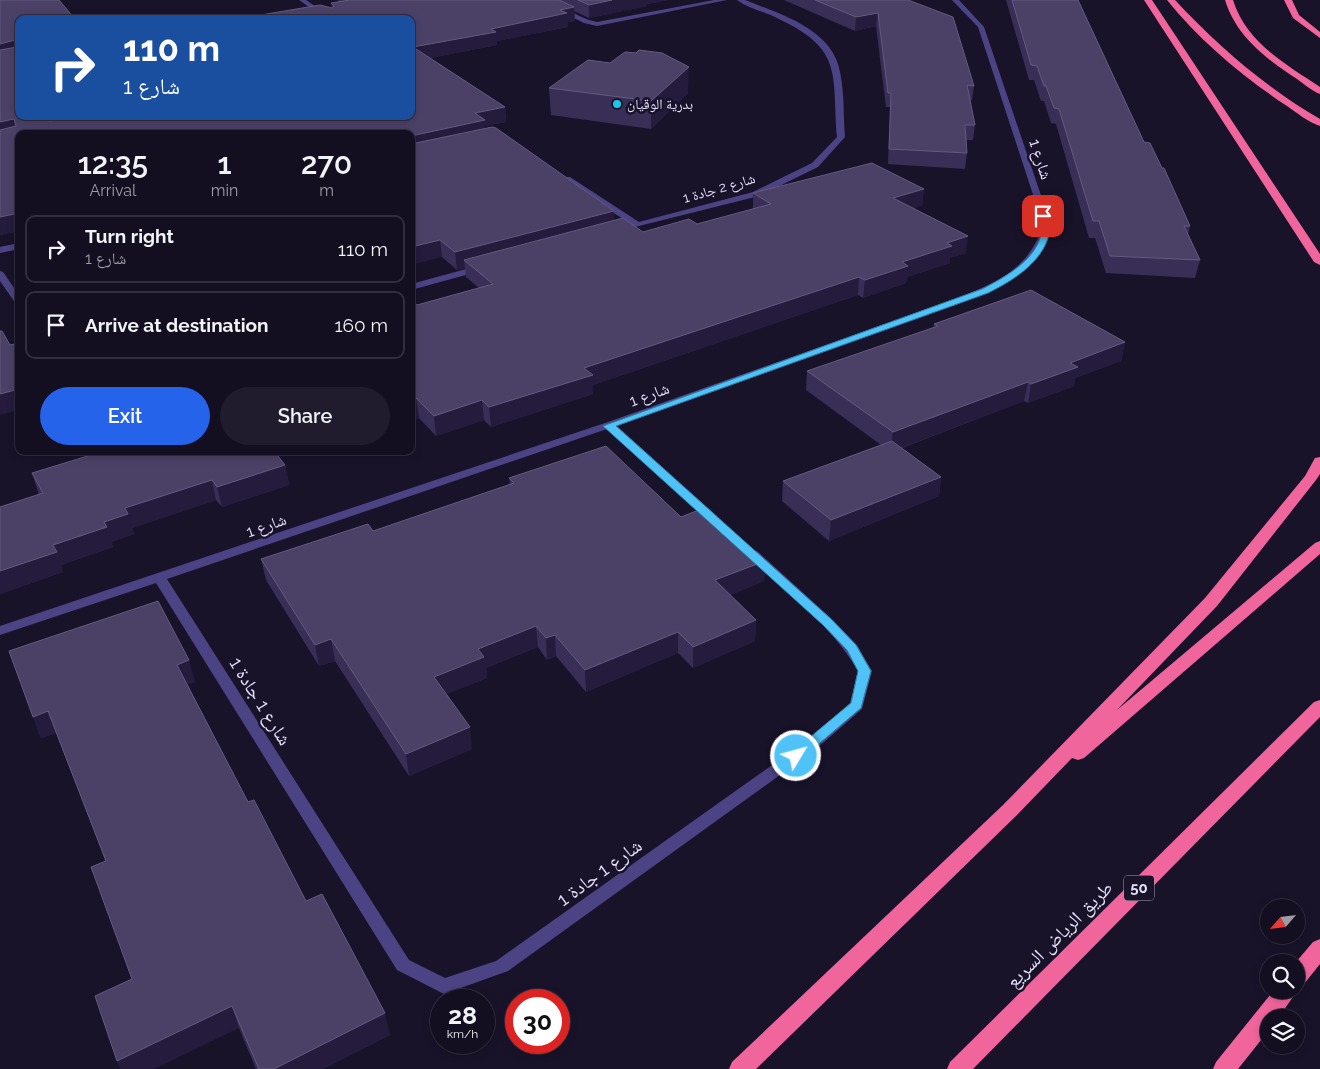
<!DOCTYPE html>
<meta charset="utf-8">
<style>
body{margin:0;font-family:Raleway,"Noto Naskh Arabic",sans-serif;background:#201c2d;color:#f1f3f6;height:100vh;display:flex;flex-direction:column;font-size:19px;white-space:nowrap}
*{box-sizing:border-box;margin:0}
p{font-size:16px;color:#9d9ca5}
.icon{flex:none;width:28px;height:28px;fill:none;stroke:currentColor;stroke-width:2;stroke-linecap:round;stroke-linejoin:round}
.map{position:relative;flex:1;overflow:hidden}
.drawer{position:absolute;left:15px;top:130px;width:400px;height:325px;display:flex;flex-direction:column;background:#130e20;border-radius:10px;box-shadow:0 2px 8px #0003,0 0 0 1px #322e3e}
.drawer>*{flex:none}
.hud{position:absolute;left:15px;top:15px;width:400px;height:105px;border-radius:10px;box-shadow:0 2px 8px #0003,0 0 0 1px #322e3e;background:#1a4fa0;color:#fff;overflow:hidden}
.needle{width:32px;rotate:242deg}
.fabs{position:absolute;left:1260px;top:899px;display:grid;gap:10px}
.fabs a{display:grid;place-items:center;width:45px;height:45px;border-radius:50%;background:#130e20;box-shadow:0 2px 8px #0003,0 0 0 1px #322e3e;font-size:25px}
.speed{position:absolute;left:430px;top:989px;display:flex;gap:10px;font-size:25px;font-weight:700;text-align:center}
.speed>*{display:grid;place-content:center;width:65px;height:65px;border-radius:50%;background:#130e20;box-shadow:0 2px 8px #0003,0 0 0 1px #322e3e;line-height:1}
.speed small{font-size:12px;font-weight:400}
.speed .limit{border:8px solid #d22;background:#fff;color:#111}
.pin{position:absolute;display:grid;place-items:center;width:42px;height:42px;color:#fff;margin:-21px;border-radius:10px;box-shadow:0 2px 8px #0006}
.me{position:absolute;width:55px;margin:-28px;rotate:53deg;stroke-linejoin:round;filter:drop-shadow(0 0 4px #0008)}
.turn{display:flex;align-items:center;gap:18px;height:105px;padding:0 25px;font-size:22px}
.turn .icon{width:65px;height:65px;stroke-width:2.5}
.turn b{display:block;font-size:35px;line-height:42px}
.eta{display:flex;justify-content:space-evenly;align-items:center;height:85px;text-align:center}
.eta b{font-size:30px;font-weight:600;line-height:35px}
.action{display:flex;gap:10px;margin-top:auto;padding:10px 25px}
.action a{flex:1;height:58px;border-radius:30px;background:#2563eb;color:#fff;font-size:20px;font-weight:600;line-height:58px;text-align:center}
.action a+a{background:#201c2d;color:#f1f3f6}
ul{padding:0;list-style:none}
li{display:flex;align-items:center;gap:15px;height:68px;margin:0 10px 8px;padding:0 15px;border:2px solid #322e3e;border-radius:10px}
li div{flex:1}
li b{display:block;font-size:19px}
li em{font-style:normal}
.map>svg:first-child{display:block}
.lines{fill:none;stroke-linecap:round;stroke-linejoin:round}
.minor{fill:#4b4384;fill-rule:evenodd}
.highway{fill:#f1659d;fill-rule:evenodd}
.wall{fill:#392e56}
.shaded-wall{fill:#241b3d}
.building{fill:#4b4167;stroke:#645a7f}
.route{fill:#4fc3f7;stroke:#337fa1}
.poi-dot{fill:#1cc5eb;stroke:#19132a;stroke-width:2}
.labels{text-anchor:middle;stroke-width:5;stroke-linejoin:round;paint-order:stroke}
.far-poi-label{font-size:14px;fill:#e5dffc;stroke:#19132a;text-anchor:start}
.far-street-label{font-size:14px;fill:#e5dffc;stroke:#19132a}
.shield{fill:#19132a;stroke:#a8a2bd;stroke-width:1}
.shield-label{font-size:15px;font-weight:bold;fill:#e5dffc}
.street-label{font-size:16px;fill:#e5dffc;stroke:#19132a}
.near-street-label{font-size:19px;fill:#e5dffc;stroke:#19132a}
</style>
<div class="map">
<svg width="1320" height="1069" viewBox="0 0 1320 1069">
<rect width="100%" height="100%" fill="#19132a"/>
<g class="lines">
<path class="minor" d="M299,0H306L334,19H326Z
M537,0C558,0 576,18 597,22L714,0H727L597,26L584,23Z
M737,0H745C777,13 826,27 838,64C845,87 843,114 845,137L818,167L759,196L615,232V228L631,224L564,181V177H570L639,222L753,192L812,163L837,137C832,74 844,50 779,19C766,12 749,9 737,0Z
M952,0H959L984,27L1051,225C1040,265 1015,281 978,297L617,426L717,516L719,519L717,522H709L607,429L167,579L409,960L445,978L496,961L806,741L850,703L858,671C832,625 786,592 747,557L746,554L747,551H757L832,619L857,645L872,671L862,709L816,749L508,971L444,994L397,970L156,583L0,635V626L605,423L958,298C998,282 1029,269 1043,225L978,27Z
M19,243V249L0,253V247Z
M481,265L486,268L484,270L411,290V284Z
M0,271L3,272L19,295V305L16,304L0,281Z"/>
<path class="highway" d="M1144,0H1152L1320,254V265L1314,262Z
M1167,0H1175C1218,46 1265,87 1320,119V126C1308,122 1297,113 1287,106C1243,77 1200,41 1167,0Z
M1225,0H1233C1246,42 1285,64 1320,87V94C1312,91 1304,84 1297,79C1266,59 1236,36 1225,0Z
M1284,0H1292L1299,15L1320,32V38L1293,18Z
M1320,457V474L1316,480L1217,606L1117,710L1315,543L1320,541V554L1084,758L1078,760L1072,758L1017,815L756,1069H729L732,1062L1003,805L1205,598L1305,476L1315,458Z
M1320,700V717L973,1069H947L950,1062L1314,702Z
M1320,939V964L1304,984L1296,987L1298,990L1278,1018H1269V1030L1238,1069H1213L1216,1062L1274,990H1296V962L1313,942Z"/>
</g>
<path class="wall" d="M338,0H668L647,4V6L589,18L574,11L575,21L568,22V27L497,41V45L430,58L505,107L506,122L485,126V128L614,220L643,232L697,224L753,209V193L924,189L922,205L913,208L966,253L950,258V263L907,277L906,283L863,298L858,295L593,385V394L491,427L484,420L436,436L419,418L411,420L417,305L479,288L466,277L465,268L457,270L442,257L19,134V231L0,235L19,116H411L332,8L331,3L340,2Z
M784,0H908L974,86L972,100H970L975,125L973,140H966L967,153L965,169L888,164L890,107H886L876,26L855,31Z
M1006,0H1078L1144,142L1162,168L1190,226L1188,234L1200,260L1195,278L1106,273L1095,238H1089L1056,124L1051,123L1044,101H1041L1034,80H1029Z
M549,88L688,93L651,129L551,115Z
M934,324L1125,342L1121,361L1075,378L1074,386L1028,403L1024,401L902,448L941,477L939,496L829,541L782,501L783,481L881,445L806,390L807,371L933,328Z
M285,465L289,485L222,507L216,500L132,528L134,534L111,542L113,547L61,565L63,572L0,594V507L39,495L32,473Z
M509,478L681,517L765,561L764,581L730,595L756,620L755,641L693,668L678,653L586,692L556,656L547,660L538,647L486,668L487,678L446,694L472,749L409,776L335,661L319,666L266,580L261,559L373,531L510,485Z
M9,651L195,682L187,684L248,802L306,901L390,1035L323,1069H256L239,1028L132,979L106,861L56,733L41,738Z"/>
<path class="shaded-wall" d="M612,0H668L647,4V6L589,18V5Z
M574,7L575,21L568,22V27L497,41V45L415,61L413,47L491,29L560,10Z
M878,13L876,26L855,31L856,17Z
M15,40L19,54L0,59V44Z
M689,67L688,93L651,129V101Z
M505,107L506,122L485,126L486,136L411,152V136L475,113Z
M44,116H111L38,134L32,119Z
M14,119L19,134L0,138V122Z
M924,189L922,205L891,214L893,198Z
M614,211V228L464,260L465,268L457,270L455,252Z
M19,213V231L0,235V217Z
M968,236L966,253L950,258V263L907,277L906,283L863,298L865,280L902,262L947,243Z
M440,240L442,257L411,265V247Z
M859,277L858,295L593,385V394L491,427L489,407L584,368Z
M1125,342L1121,361L1075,378L1074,386L1028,403L1031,384L1070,363Z
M1028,382L1024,401L890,452L893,432Z
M19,389V410L0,415V394Z
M416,398L419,418L411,420V400Z
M482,400L484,420L436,436L434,416Z
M285,465L289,485L222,507L217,487Z
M941,477L939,496L829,541L831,520Z
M212,480L216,500L132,528L134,534L111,542L113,547L61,565L63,572L0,594V571L53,545L104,522L125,508Z
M765,561L764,581L715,601V580Z
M756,620L755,641L693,668V647Z
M536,626L538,647L486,668L487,678L437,698L434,677L478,649Z
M678,632V653L586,692L585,670Z
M555,635L556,656L547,660L546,638Z
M331,639L335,661L319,666L315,645Z
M189,660L195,682L183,686L177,665Z
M48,711L56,733L41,738L33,717Z
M470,727L472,749L409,776L406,754Z
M232,1006L239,1028L154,1069H120L117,1061Z
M385,1013L390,1035L323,1069H274Z"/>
<path class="building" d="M0,0H59L75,19H19V116H44L32,119L51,121L72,116H411V19H237L320,5L332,8L334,6L331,3L350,0H559L574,7L560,10L567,13L491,29L496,32L413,47L505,107L475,113L485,120L411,136V134H19V213L0,217V130L16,126L14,119L0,122V50L17,47L15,40L0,44Z
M578,0H612L589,5Z
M815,0H908L953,17L974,86L967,85L975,125H965L967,153L889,149L891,93H888L878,13L856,17Z
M1012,0H1078L1144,142L1150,143L1162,168H1164L1190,226H1184L1200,260L1110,256L1099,221H1093L1059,109L1054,108L1046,86H1044L1037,66L1031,65Z
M231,17L233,19H219Z
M639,50L662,53L689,67L651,101L549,88L588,60L610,63L625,52L636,53Z
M492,127L496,128L614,211L455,252L440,240L411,247V144Z
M872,163L924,189L893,198L968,236L947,243L952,246L902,262L908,266L865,280L859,277L584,368L593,375L489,407L482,400L434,416L416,398L411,400V300L417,305L493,284L464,260L623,218L643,232L689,219L697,224L771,204L753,193Z
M1031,290L1125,342L1070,363L1078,367L1031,384L1028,382L893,432L807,371L938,326L934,324Z
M0,331H2L10,345L19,343V389L0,394Z
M892,441L941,477L831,520L783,481Z
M606,446L681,517L706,507L765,561L715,580L756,620L693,647L678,632L585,670L555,635L546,638L536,626L478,649L484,657L434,677L470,727L406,754L331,639L315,645L261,559L368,524L373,531L514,483L509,478Z
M104,451H274L285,465L217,487L212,480L125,508L128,514L104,522L107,527L53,545L57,552L0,571V507L43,493L32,473Z
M158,601L189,660L177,665L248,802L254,800L306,901L322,894L385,1013L274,1069H259L232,1006L117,1061L95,996L132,979L91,867L106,861L48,711L33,717L9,651Z"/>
<path class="route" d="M1043,213C1049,216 1051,224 1050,230C1045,261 1014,280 988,293L616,426L831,619L856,645L871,671L861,708L800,760H791L789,756L791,753L851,703L858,671L847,650L823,625L603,426L982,289C1008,276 1052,251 1039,216Z"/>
<circle class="poi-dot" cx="617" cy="104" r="5"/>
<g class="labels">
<g class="far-poi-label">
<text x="627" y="109">بدرية الوقيان</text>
</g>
<g class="far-street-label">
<text transform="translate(719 188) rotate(-16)" y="5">شارع 2 جادة 1</text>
</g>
<rect class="shield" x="1124" y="875.5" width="30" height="25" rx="4"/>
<g class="shield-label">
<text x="1139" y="893">50</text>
</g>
<g class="street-label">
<text transform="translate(1041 159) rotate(72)" y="6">شارع 1</text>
<text transform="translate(649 394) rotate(-20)" y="6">شارع 1</text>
<text transform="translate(266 525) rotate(-19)" y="6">شارع 1</text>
</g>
<g class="near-street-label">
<text transform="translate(261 701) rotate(58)" y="7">شارع 1 جادة 1</text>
<text transform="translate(599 872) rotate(-36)" y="7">شارع 1 جادة 1</text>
<text transform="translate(1059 934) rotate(-45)" y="7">طريق الرياض السريع</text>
</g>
</g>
</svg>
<div class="fabs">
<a><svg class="needle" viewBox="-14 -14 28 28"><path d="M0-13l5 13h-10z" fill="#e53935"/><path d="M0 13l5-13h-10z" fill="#9d9ca5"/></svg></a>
<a><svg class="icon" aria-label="search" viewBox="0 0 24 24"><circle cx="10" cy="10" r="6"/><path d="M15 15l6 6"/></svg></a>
<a><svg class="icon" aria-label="layers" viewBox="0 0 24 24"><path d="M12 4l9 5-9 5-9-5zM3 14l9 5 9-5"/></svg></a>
</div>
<div class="speed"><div>28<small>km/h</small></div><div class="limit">30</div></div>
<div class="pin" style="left:1043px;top:216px;background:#d93025"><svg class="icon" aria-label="arrive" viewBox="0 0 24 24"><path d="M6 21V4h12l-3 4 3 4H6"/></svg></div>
<svg class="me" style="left:796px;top:756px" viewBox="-20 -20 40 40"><circle r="17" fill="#4fc3f7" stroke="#fff" stroke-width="3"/><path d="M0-11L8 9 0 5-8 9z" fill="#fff"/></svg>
<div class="hud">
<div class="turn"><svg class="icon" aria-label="right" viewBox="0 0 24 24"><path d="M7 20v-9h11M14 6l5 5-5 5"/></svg><div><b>110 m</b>شارع 1</div></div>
</div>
<section class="drawer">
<div class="eta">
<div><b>12:35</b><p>Arrival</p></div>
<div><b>1</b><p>min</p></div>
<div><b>270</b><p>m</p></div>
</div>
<ul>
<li><svg class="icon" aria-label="right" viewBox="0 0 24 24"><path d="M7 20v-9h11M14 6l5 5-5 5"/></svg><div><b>Turn right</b><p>شارع 1</p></div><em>110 m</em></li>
<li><svg class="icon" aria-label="arrive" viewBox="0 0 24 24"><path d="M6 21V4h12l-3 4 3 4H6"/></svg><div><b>Arrive at destination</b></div><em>160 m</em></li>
</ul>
<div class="action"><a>Exit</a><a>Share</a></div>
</section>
</div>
